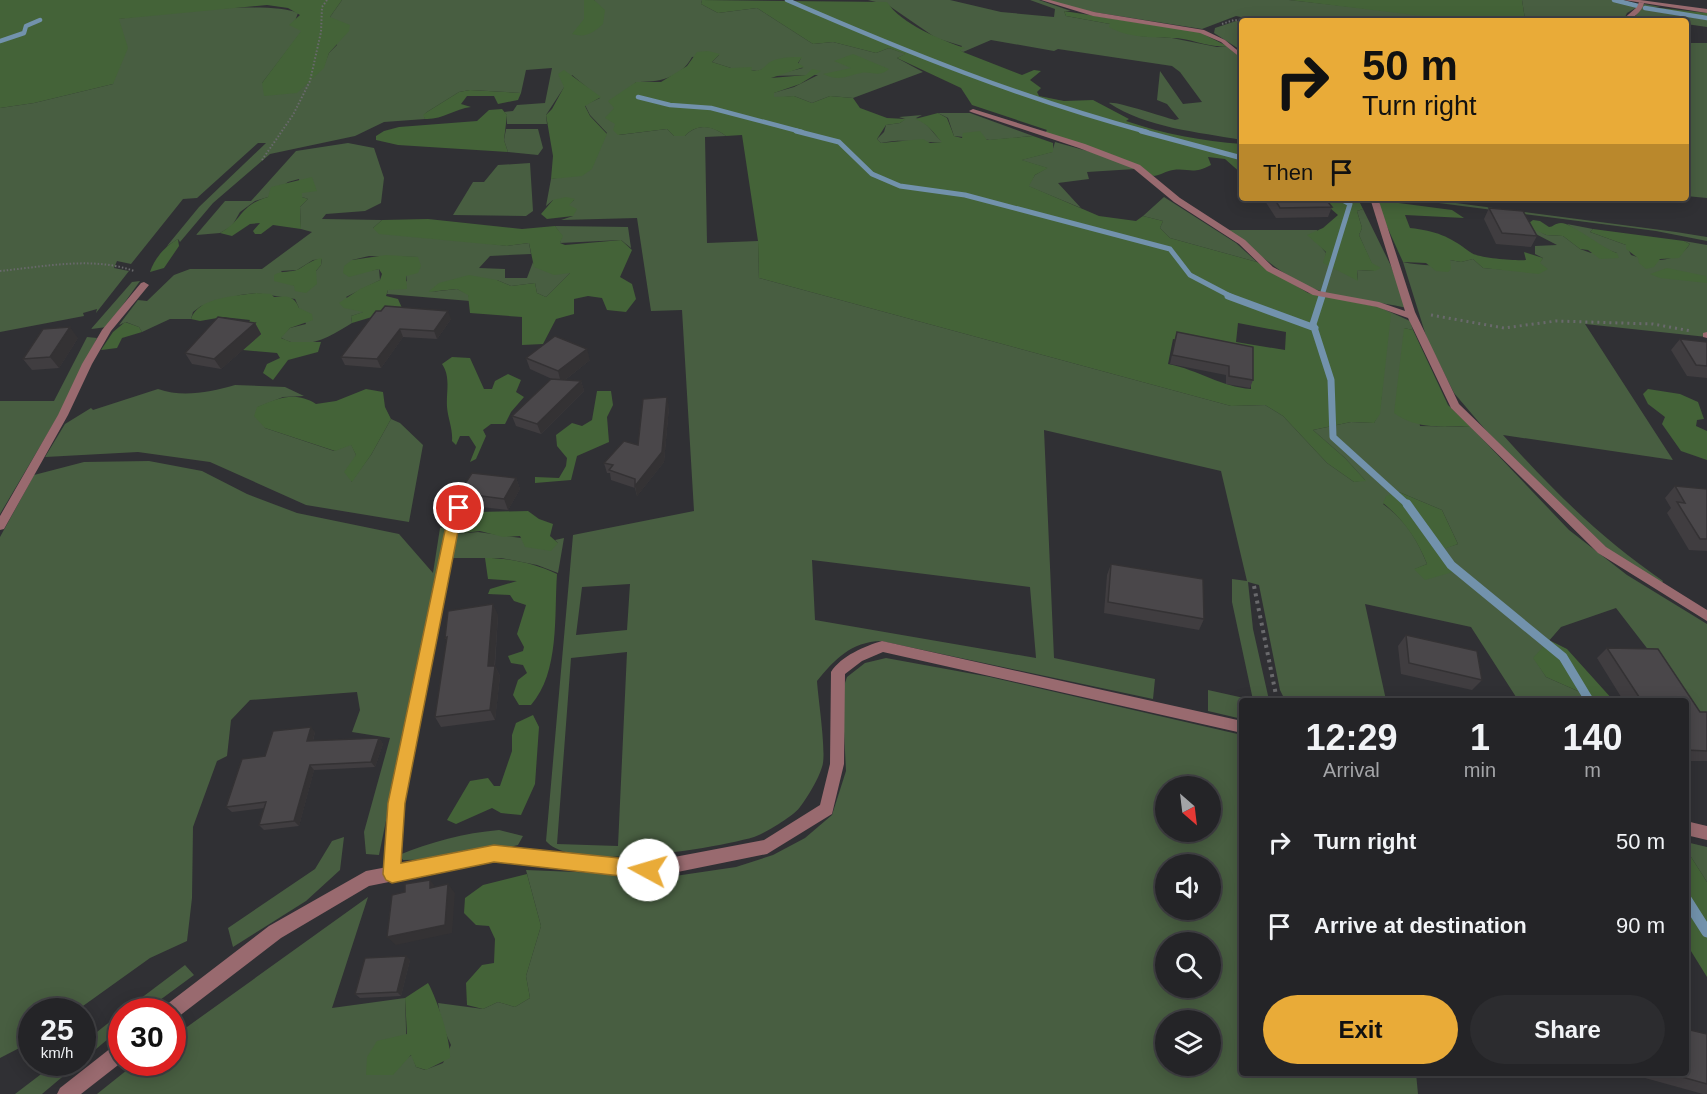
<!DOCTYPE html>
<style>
body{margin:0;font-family:Arial,sans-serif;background:#2c2c2f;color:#f1f3f6;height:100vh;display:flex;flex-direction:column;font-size:22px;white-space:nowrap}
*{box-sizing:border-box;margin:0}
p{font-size:20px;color:#a3a4a7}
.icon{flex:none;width:33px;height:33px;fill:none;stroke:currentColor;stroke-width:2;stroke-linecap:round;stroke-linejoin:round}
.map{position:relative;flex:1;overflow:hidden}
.details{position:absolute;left:1239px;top:698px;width:450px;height:378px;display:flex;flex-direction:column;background:#242427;border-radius:6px;box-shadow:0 3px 15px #0003,0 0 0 2px #414144}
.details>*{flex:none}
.banner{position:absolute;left:1239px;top:18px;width:450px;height:183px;border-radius:6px;box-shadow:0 3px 15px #0003,0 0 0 2px #414144;background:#e9ab38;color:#111;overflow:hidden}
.needle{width:39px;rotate:152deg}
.buttons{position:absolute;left:1155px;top:776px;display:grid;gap:12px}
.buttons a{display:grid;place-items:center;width:66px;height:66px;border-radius:50%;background:#242427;box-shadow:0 3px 15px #0003,0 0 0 2px #414144;font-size:30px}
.speed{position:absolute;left:18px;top:998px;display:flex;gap:12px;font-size:30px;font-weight:700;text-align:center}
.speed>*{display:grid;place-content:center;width:78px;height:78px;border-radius:50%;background:#242427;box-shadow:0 3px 15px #0003,0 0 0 2px #414144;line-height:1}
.speed small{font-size:15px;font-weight:400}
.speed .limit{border:9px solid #d22;background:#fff;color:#111}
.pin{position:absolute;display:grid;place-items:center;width:51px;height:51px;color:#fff;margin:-26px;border:3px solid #fff;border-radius:50%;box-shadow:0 2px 6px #0007}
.me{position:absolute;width:66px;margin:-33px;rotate:276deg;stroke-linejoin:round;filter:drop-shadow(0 0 4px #0008)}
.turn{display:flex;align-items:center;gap:21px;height:126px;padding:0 24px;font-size:27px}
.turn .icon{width:78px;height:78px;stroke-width:2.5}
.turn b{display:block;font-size:42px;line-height:51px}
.then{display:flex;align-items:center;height:57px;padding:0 24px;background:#0003;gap:12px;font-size:22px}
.eta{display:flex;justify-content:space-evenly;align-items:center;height:102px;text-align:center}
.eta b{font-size:36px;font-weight:700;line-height:42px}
.action{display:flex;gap:12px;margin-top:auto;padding:12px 24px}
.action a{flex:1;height:69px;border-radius:36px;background:#e9ab38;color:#111;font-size:24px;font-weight:700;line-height:69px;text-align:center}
.action a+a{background:#2c2c2f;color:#f1f3f6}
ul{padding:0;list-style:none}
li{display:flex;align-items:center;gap:18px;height:84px;padding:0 24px}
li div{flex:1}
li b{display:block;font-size:22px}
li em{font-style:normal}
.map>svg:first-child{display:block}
.green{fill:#485e41;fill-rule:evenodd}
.forest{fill:#446338;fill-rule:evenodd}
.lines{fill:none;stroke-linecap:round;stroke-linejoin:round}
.stream-far4{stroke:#7292ac;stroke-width:4.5}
.stream-far3{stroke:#7292ac;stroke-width:5}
.stream-far2{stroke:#7292ac;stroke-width:7}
.stream-far1{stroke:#7292ac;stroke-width:9}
.stream{stroke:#7292ac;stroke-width:11}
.path-far2{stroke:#69696c;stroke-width:2;stroke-dasharray:1.5 2;stroke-linecap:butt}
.path-far1{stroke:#69696c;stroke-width:3;stroke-dasharray:2 4;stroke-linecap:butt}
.path{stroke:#69696c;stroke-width:4;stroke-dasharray:3 4.5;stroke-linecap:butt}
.lane{fill:#996a6f;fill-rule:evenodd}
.street{fill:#996a6f;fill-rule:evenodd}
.wall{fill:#403d40}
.shaded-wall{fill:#343234}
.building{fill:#4a474a;stroke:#343234;stroke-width:1.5}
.route{fill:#e9ab38;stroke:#976f24;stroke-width:1.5}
</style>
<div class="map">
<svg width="1707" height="1094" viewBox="0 0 1707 1094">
<rect width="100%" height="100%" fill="#303034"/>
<path class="green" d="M342,0H584V19L603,24V17L594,0H702L701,4L718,13L757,8L813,44L833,42L876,53L889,48L906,54L897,58L923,72L853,98L830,96L812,103L794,96L774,98L773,93L794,87L818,75L770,76L803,68L798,64L801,58L757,71L751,70V68H731L712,62L719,55L692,57C680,79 658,82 636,82C620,101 609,108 619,135L667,129L674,136H685C697,123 712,125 726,136L705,137L707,243L758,241L759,278L1231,406L1265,405L1283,416L1327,463L1354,482L1365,480L1345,458L1313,430L1351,422L1374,423C1389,399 1380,337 1379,307L1410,321L1413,330L1404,328L1420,426L1471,427L1569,530L1627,575L1707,624V726L1616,608L1561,627L1534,658L1546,677L1580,692L1585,700H1518L1471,627L1365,604L1386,700H1285L1280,690L1259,585L1248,582L1253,629L1269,700H1242V719L1208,711V690L1253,700L1232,602V579L1247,581L1221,471L1044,430L1054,658L1155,679L1153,699L881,641C851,642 835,659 817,681C818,698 827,755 822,767C818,780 808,796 800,807C795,815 764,834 754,837C717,848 572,873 546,841L573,535L694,511L682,310L651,311L637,218L561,220L573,216L568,205L574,200H553L546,206L551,179L572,175L607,133L590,115L585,105L600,98L572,75L546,115L547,124H507V115L504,112L513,111L517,105L545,103L552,68L526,70L521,93L470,90L459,92L427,112L424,115L425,119L384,122L355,136L270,154L213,203L180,242L178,239L167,246L199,207L266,143H258L197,198L183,199L131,264L117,261L114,268L129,271L96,313L97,309L83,313L84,316L0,332V108L34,103L113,84L118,19C156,14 267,0 298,13L295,21L302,31L262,83L323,68L329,53L337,45L330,17ZM1399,492L1442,510L1458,544L1439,550L1453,572L1415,569L1427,564C1417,539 1405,520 1383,504ZM812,560L1030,587L1036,658L815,620ZM630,584L627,630L576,635L582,587ZM627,652L618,846L557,844L571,658Z
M868,0H950L1001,12L1054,17L1055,9L1030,0H1039L1071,11H1064L1066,16L1110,24L1140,36L1172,38L1217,47L1227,46L1242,59V140C1198,132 1147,128 1109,103C1116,101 1163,117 1175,120L1179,119L1167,104L1157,100L1160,71L1183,104L1202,102L1180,72L1172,66L1058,49L1054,51L991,40L963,52L959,50L962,46L936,38L888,5Z
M1047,0H1289L1443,17L1446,21H1261L1236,16L1202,29L1087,11Z
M1522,0H1623L1639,6L1627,13L1624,19L1535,21L1525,19Z
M1644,4L1661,7H1653V11L1707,20V27L1686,24V21H1632Z
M1236,21H1242V51L1214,33L1215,28Z
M1688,43H1707V198L1686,196V48H1689Z
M938,113H970L1033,136L990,140L954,136L948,118Z
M922,115L916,118C930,124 932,134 943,142C922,143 903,138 881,143L877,139L884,132L886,125L900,123L905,119L899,117Z
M506,129H538L543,148L538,155L508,152L504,140Z
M1055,142L1109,157L1135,169L1087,172L1089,179L1058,183L1081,208L1028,186L1035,175L1047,168L1021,160L1052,152Z
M348,143L374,148L384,178L381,203L365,211L326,214L322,219L382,220L373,228L507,246L529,243L531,254L490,256L479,268L505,269V278H527L533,262L535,267L571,272L546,297L537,293L535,283L511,286L497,280L430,292L457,289L468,294L470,301L387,294L388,290L407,281L406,275L418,257L369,256L352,260L369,271L379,269L380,280L346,297L364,312L351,316L352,323C331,336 305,353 280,337L290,328L306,324L295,299L256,293L240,295L201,306L193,312L191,319H170L142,332L139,327L126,322L119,325L138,300L147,301L174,275L190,269H262L312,232L301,229L300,207L308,199L302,197L299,179L288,182L268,197L255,201L240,212L232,226L220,233L196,235L225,201H251L296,151ZM322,259L321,265L316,271V284L294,286L281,271L297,270L313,260Z
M530,163L533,211L526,216L453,215L473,182H484L498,165Z
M1164,197L1236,243L1257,262L1170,238L1160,228L1163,221L1143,216Z
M1400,198H1418L1676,232L1707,237V241L1656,231Z
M1363,209L1391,266L1407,308C1376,301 1341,300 1312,288C1280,275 1255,250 1228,230H1317V242L1326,253L1325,260L1358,280L1357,270L1375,271L1359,235L1362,228L1357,211Z
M1567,224L1593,229L1590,232L1626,245L1631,255C1651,263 1678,263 1690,244L1684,241L1707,245V337L1585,324L1673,460L1503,435C1553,491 1601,538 1663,581L1660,586L1621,560L1585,531L1489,434L1454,393L1427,339L1403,262C1414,265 1438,266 1450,265V260L1461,262L1473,259L1483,268L1509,270L1540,262L1543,258L1535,254V246L1557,245L1530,231L1529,225L1546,235L1563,236L1580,249L1591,253H1617L1603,248Z
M555,226L628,227L631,248L621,240L560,243L562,236Z
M140,281L107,327L91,329L132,282Z
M87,337L97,338L61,411L0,514V401H54Z
M235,385L285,387L304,396L283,397L258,407L265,428L334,451L351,444L356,455L351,482L371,455L391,419L400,423L423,445L409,522L306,505L210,462L138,452L45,457L65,424L91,408L93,410L158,389C183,398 210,392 235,385Z
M149,461L202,471L247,494L297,513L399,534L433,573L440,528L446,527L379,855L366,854L364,832L390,738L352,732L360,710L357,692L250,700L231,720L227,756L217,761L193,827L192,898L187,941L150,958L76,1011H32L31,1042L0,1058V537L34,475L84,462Z
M478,532L558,543L555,540L564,538L558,573L537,565L501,558H451L455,534Z
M886,658L990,677L1242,735V1072L1416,1073L1418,1094H97L137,1062H172L173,1037L368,897L332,1008L405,998L407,1058L412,1055L416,1067L425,1070L443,1063L451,1045L442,1025L438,1003L483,1009L498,1002L515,1007L530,998L526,976L541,926L526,870L675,876L736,867L773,855L805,838L832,815L846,771L842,692L847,677L865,663ZM1166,786H1210V831H1166ZM1166,864H1210V909H1166ZM1166,942H1210V987H1166ZM1166,1020H1210V1065H1166Z
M499,830L523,836L518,845C482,854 441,860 403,860L399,855C431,842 464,833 499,830Z
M344,837L340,870L306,901L233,947L228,928L315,869L332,841Z
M1686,842L1707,847V882L1686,849Z
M185,965L194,975L145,1011H124Z
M121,1013V1028L83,1060V1043Z
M57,1062H80L42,1094H15Z"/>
<path class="forest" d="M0,0H342L330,17L350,25L349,31L329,53L324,68L297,93L264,96L262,83L301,31L289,25L300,15L288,8L267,5L119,19L128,48L113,84L34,103L0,108Z
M584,0H594L605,10L603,24C593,33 586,38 572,34L584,19Z
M702,0L887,2C901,24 941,40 965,48L960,50L963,52L1022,75L1034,70L1041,71L1030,80L1041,88L1037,92L1039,96L1064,101L1093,100L1129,119L1126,121C1164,134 1202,141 1242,144V174L1225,159L1208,157L1211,165C1192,175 1190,168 1173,170C1166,171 1161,175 1154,176L1045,133L1047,130L972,105L961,88L897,58L905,54L889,48L876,53L833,42L813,44L757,8L718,13L701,4Z
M1289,0H1522L1525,19L1431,17Z
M1652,7L1707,13V20L1653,11Z
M1064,11L1199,32L1227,46C1208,48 1191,38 1172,38C1151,37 1128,38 1109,27L1110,24L1066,16Z
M708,51L720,54L712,62L731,68L752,67L751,70C763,73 764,65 772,61C781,57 792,57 802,57L798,63L804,67L771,78L806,75L812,69L821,71L800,84L774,93V97L794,96L812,103L830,96L853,98L860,108L887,118L906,119L900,123L886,125L877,139L881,143L923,139L930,143L942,142C933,133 929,124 915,119L938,113L947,118L954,136L962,138L963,133L980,131L987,140L1033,136L1053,143V152L1022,160L1048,168L1035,175L1029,186L1099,216L1136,221L1143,216L1163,221L1160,228L1170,238L1257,262L1308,293L1379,307L1391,314L1380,414L1374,423L1351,422L1313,430L1345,458L1366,481L1354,482L1327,463L1283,416L1265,405L1231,406L759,278L758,241L742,135L726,136C712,126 697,123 685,136H674L667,129L618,135L613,130L615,124L605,118L614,108L608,101L636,82H661L687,66L697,52ZM1238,323L1286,332L1285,350L1236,342ZM1173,339L1200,344L1251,363V389C1221,387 1199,370 1168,364Z
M853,54L889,69C879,78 871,71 861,73C846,76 839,82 823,74L851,68L834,61Z
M564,70L601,97L585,106L590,116L607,134L592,169L582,176L551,179L553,156L546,115L552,109L564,87L558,74Z
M470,90L521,93L518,100L498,104L494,96H467L461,104L471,107C454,109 442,120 425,119L423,115L427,112L459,92Z
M502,109L507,115L504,140L508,152L398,145L376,140V136L384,131L399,127L477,121L489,110Z
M312,177L317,191L302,193V197L308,199L300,207L301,229L273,225L261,234H255L253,231L260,223L250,224L232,236L220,233C243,221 239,205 268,197L271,187Z
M566,197L575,199L569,205L577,209L573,216L547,219L541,214L553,200Z
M1341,198L1358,199L1363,209L1357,211L1362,228L1359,235L1372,263L1381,268L1375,271L1357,270L1358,281L1323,263L1326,252L1307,235L1323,228L1338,215L1330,208L1328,201Z
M1391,202L1452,210L1464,218L1405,215L1410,228C1436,231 1449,236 1470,252C1476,258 1516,261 1526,260L1524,252L1543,258L1540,263L1548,269L1539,274L1483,268L1473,259L1461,262L1450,260L1451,269L1448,272L1436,271L1426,263L1403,262L1380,211V203Z
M428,219L522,229L555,226L563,236L560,243L565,245L621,240L632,250L620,277L632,284L636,299L626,312L607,310L602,298L588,296L574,299V314L556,319L543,344L522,345V317L470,313L468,295L457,289L428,292L439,283L469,275L497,280L511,286L535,283L537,293L546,297L570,273L554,275L534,267L529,243L507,246L379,234L373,228L382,220Z
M1533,220L1540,221L1549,227C1553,227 1555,223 1561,223C1572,223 1600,247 1617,253L1619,258L1600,259L1588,250L1580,249L1563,236L1546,235L1533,229L1529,223Z
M1593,229L1684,241L1690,244L1679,258L1660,259L1654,267L1646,269L1639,263L1638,258L1626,249V245L1590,232Z
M178,239L179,246L164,268L150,272C154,259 166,245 178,239Z
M386,255L418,257L421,266L418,273L406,276L407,289L388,290L386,296L398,299L402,308L352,323L351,316L363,312L344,308L339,303L360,289L380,280L382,274L379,269L349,277L343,273L344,266L352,260Z
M322,258L321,265L316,271L317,284L306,293L295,291L294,286L274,281V275C282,270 291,273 299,269C307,264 312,260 322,258Z
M1667,268L1706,276L1707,283L1660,278L1650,274Z
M256,293L271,294L274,297C287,296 294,295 299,308L312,314L313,320L290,328L281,338L291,342H321L318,352L288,360L273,380L263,373L267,364L280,358L277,353L243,350L261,334L245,330L250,320L223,317L200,321L191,319C198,297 236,296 256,293Z
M125,322L139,327L142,332L122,338L117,348L101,350L113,332Z
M1404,328L1413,330L1448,405L1471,427C1444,426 1417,430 1394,413Z
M452,357L470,358L484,389H492L495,381L508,374L521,380L516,392L524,397L511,412L505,424H491L483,430L486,436L476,459L470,462L476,447L469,436H460L456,445L452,441C453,429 448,419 447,407C446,392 451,377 442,364Z
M366,389L383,392L385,407L391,419L371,455L352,482L344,472L356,455L351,445L335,451L265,428L254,416L257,407C279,398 295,391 316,404L336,401Z
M1648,389L1680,394L1698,402L1704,419L1697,420L1696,426L1707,431V460L1681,451L1662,424L1665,417L1648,404L1643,394Z
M597,391H611L613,405L607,417L609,442L577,456L571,480L535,483V477L559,478L566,466L567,458L557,446L556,435L572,423L582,426L592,420Z
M1399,492L1442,510L1458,544L1439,551L1453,572L1425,580L1414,569L1427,564C1417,539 1404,520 1383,503L1386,496Z
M466,509L478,512L528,511L539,519L553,524L550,536L558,543L551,551L525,547L520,536L503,537L480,531L455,534Z
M485,558C510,558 534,563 557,574C554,615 560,672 531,705H519L513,695L518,680L527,673L523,665L511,663L508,656L523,651L524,647L517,634L526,605L514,601L510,595L488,594L490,589L517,581L488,579Z
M1549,640L1567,649L1613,700H1585L1580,692L1546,677L1533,658Z
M533,715L539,727L535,784L521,815L501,813L492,808L456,824L447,820L470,781L488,778L494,786H500L512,751V735L516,723Z
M1686,849L1707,882V977L1686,943Z
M527,874L541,926L526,976L530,998L515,1007L498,1002L483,1009L467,1005L466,983L482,965L494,963L495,939L489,926L476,925L464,913L465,898L483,885Z
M428,983C437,999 451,1041 450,1058L426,1070L416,1067L411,1055L393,1075H366L367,1057L377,1041L407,1034L405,998Z"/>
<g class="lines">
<path class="stream-far4" d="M787,0C904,51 1023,99 1147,132
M1614,0L1638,6
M1645,8L1707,18
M0,41L24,33L26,26L40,20
M638,97L670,105L711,108L802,132"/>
<path class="stream-far3" d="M796,131L839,142L872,174L900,186L965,195L1170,249L1190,275L1232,297
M1141,131L1242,158
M1323,292L1350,204L1339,198"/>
<path class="stream-far2" d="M1228,296L1315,328
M1322,296L1313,324L1331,380L1333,437L1408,505"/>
<path class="stream-far1" d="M1407,504L1451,565L1563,657L1589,700"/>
<path class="stream" d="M1686,899L1707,932"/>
<path class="path-far2" d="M1222,24L1234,20L1255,21
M262,160L293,115L310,81L321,32L322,7L327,0
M0,271C42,267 93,256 134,271"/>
<path class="path-far1" d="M1431,315L1504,328L1556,321L1653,324L1691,331"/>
<path class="path" d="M1254,586L1277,700"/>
<path class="lane" d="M1041,0H1050L1094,12L1204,30L1225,40L1242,54V59L1221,42L1200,33L1093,16Z
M1639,2L1644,3C1642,13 1630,21 1621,21L1637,7Z
M1458,19H1500L1503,21H1455Z
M973,109L1085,144L1140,165L1180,198L1245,240L1273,267L1319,291L1379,302L1405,311L1370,198H1378L1415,312L1459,404L1606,547L1707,610V621L1598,553L1451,408L1408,318L1377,307L1313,295L1267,271L1239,244L1174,202L1134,169L1079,148L971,112L969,111Z
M1707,332V338L1703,337V333Z
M459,504L465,508L459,521L403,803L400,874L398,879L392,882L386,879L384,874L389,803L447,521L455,505Z"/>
<path class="street" d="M1624,0H1640L1707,9V13Z
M144,282L149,285L111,331L92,364L68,415L4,529L0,530V516L58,415L82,364L102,330L141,283Z
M882,641L1242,721V733L883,652L862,661L845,674L844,764L832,814L767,854L648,878L494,861L369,886L281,938L178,1017L172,1019V1011H163L166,1005L269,926L366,871L494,847L648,862L764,840L820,805L830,764L831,672C841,656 865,646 882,641Z
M1686,821L1707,826V840L1686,835Z
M122,1041V1062L81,1094H57L60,1088L116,1044Z"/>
</g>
<path class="wall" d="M1263,198H1325L1332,207L1328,217L1276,218Z
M1489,208L1537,236L1531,247L1496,244L1484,219Z
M376,311L451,319L437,339L403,337L381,368L345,365L341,357Z
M255,323L261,334L221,369L192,364L185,353Z
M1177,332L1253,380L1250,388L1226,384V375L1170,364Z
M78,338L59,368L32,370L23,359Z
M1680,339L1707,342V378L1687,376L1671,350Z
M526,358L590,360L565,380L581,381L584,391L541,434L516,426L512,416L552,379L530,369Z
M669,407L664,462L637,496L635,488L611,480L610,473H607L604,463L638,445Z
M516,478L520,489L508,510L464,505L459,493Z
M1675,486L1707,489V551L1689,550L1667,513L1671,508L1665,498Z
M1111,564L1204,619L1199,630L1104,613L1107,575Z
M498,615L495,666L500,676L495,720L441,727L435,717L447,641L445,638Z
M1406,635L1482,680L1472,690L1401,674L1398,646Z
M1607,648L1658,649L1700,712H1707V761H1686V700H1623L1597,658Z
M315,732L313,741L379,738L383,744L375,767L314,770L299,826L264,830L259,825L264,808L232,812L226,807L265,756Z
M410,960L401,996L360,998L355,994Z
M1707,1034V1094H1703L1627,1073L1686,1072Z"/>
<path class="shaded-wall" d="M448,311L451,319L437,339L434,331Z
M255,323L261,334L221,369L214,359Z
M70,327L78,338L59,368L50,357Z
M400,329L403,337L381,368L377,359Z
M587,349L590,360L561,383L558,371Z
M581,381L584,391L541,434L537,424Z
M667,397L669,407L664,462L637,496L635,486Z
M516,478L520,489L508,510L504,499Z
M493,604L498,615L494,672L495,666L500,676L495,720L490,710L488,666Z
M311,727L315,732L311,747L307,741Z
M379,738L383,744L375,767L371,762Z
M310,765L314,770L299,826L294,821Z
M430,880L437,889L430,888Z
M448,884L455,893L452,933L396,945L387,937Z
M406,956L410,960L401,996L397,992Z"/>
<path class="building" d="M1274,198H1325L1332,207L1280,208Z
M1489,208L1523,211L1537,236L1502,233Z
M385,306L448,311L434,331L400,329L377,359L341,357L376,311H381Z
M218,317L255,323L214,359L185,353Z
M70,327L50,357L23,359L43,329Z
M1177,332L1253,347V380L1229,376V366L1172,355Z
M555,336L587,349L558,371L526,358Z
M1680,339L1707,342V366L1696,365Z
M551,379L581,381L537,424L512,416Z
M667,397L662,452L635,486V479L609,470L613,465L604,463L624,441L638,445L643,399Z
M472,473L516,478L504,499L459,493Z
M1675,486L1707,489V539H1700L1677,502L1685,503Z
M1111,564L1203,579L1204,619L1108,602Z
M493,604L488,666H495L490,710L435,717L447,637L445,638L448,611Z
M1406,635L1477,651L1482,680L1409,663Z
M1607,648L1658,649L1700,712H1707V751L1686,750V700H1641Z
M311,727L307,741L379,738L371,762L310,765L294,821L259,825L266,802L226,807L242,759L265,756L273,731Z
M430,880V888L448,884L445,925L387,937L392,895L405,892V884Z
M406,956L397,992L355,994L365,958Z
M1686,1029L1707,1034V1084L1664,1072H1686Z"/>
<path class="route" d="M459,504L466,508L460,521L405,803L401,863L494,845L648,861L654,864L657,870L654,876L648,879L494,862L392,883L386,880L383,874L388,803L447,521L455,505Z"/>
</svg>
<div class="buttons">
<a><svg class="needle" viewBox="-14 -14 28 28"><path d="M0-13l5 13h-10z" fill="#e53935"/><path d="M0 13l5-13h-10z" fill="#a3a4a7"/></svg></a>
<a><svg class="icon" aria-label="sound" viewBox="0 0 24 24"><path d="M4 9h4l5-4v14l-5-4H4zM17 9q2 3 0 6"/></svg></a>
<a><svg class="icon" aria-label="search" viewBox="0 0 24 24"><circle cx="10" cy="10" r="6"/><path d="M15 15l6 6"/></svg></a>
<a><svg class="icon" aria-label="layers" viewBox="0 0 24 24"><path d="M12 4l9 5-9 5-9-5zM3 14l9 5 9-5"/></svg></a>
</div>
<div class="speed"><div>25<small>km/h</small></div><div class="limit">30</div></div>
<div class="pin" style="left:459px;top:508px;background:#d93025"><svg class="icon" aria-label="arrive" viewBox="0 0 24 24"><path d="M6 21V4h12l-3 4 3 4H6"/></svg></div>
<svg class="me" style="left:648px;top:870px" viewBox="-20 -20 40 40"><circle r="19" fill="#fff"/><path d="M0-13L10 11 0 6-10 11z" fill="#e9ab38"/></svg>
<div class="banner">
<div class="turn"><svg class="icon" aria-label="right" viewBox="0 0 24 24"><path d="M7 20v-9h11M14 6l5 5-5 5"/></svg><div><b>50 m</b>Turn right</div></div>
<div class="then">Then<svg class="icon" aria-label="arrive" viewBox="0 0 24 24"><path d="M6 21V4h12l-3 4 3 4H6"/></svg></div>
</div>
<section class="details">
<div class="eta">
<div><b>12:29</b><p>Arrival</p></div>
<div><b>1</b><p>min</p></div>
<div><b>140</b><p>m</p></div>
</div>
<ul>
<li><svg class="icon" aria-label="right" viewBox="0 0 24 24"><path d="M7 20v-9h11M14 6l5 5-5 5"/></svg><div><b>Turn right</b></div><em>50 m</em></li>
<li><svg class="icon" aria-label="arrive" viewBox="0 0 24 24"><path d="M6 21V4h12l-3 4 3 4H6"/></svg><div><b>Arrive at destination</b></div><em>90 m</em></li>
</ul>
<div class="action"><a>Exit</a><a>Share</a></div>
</section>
</div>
